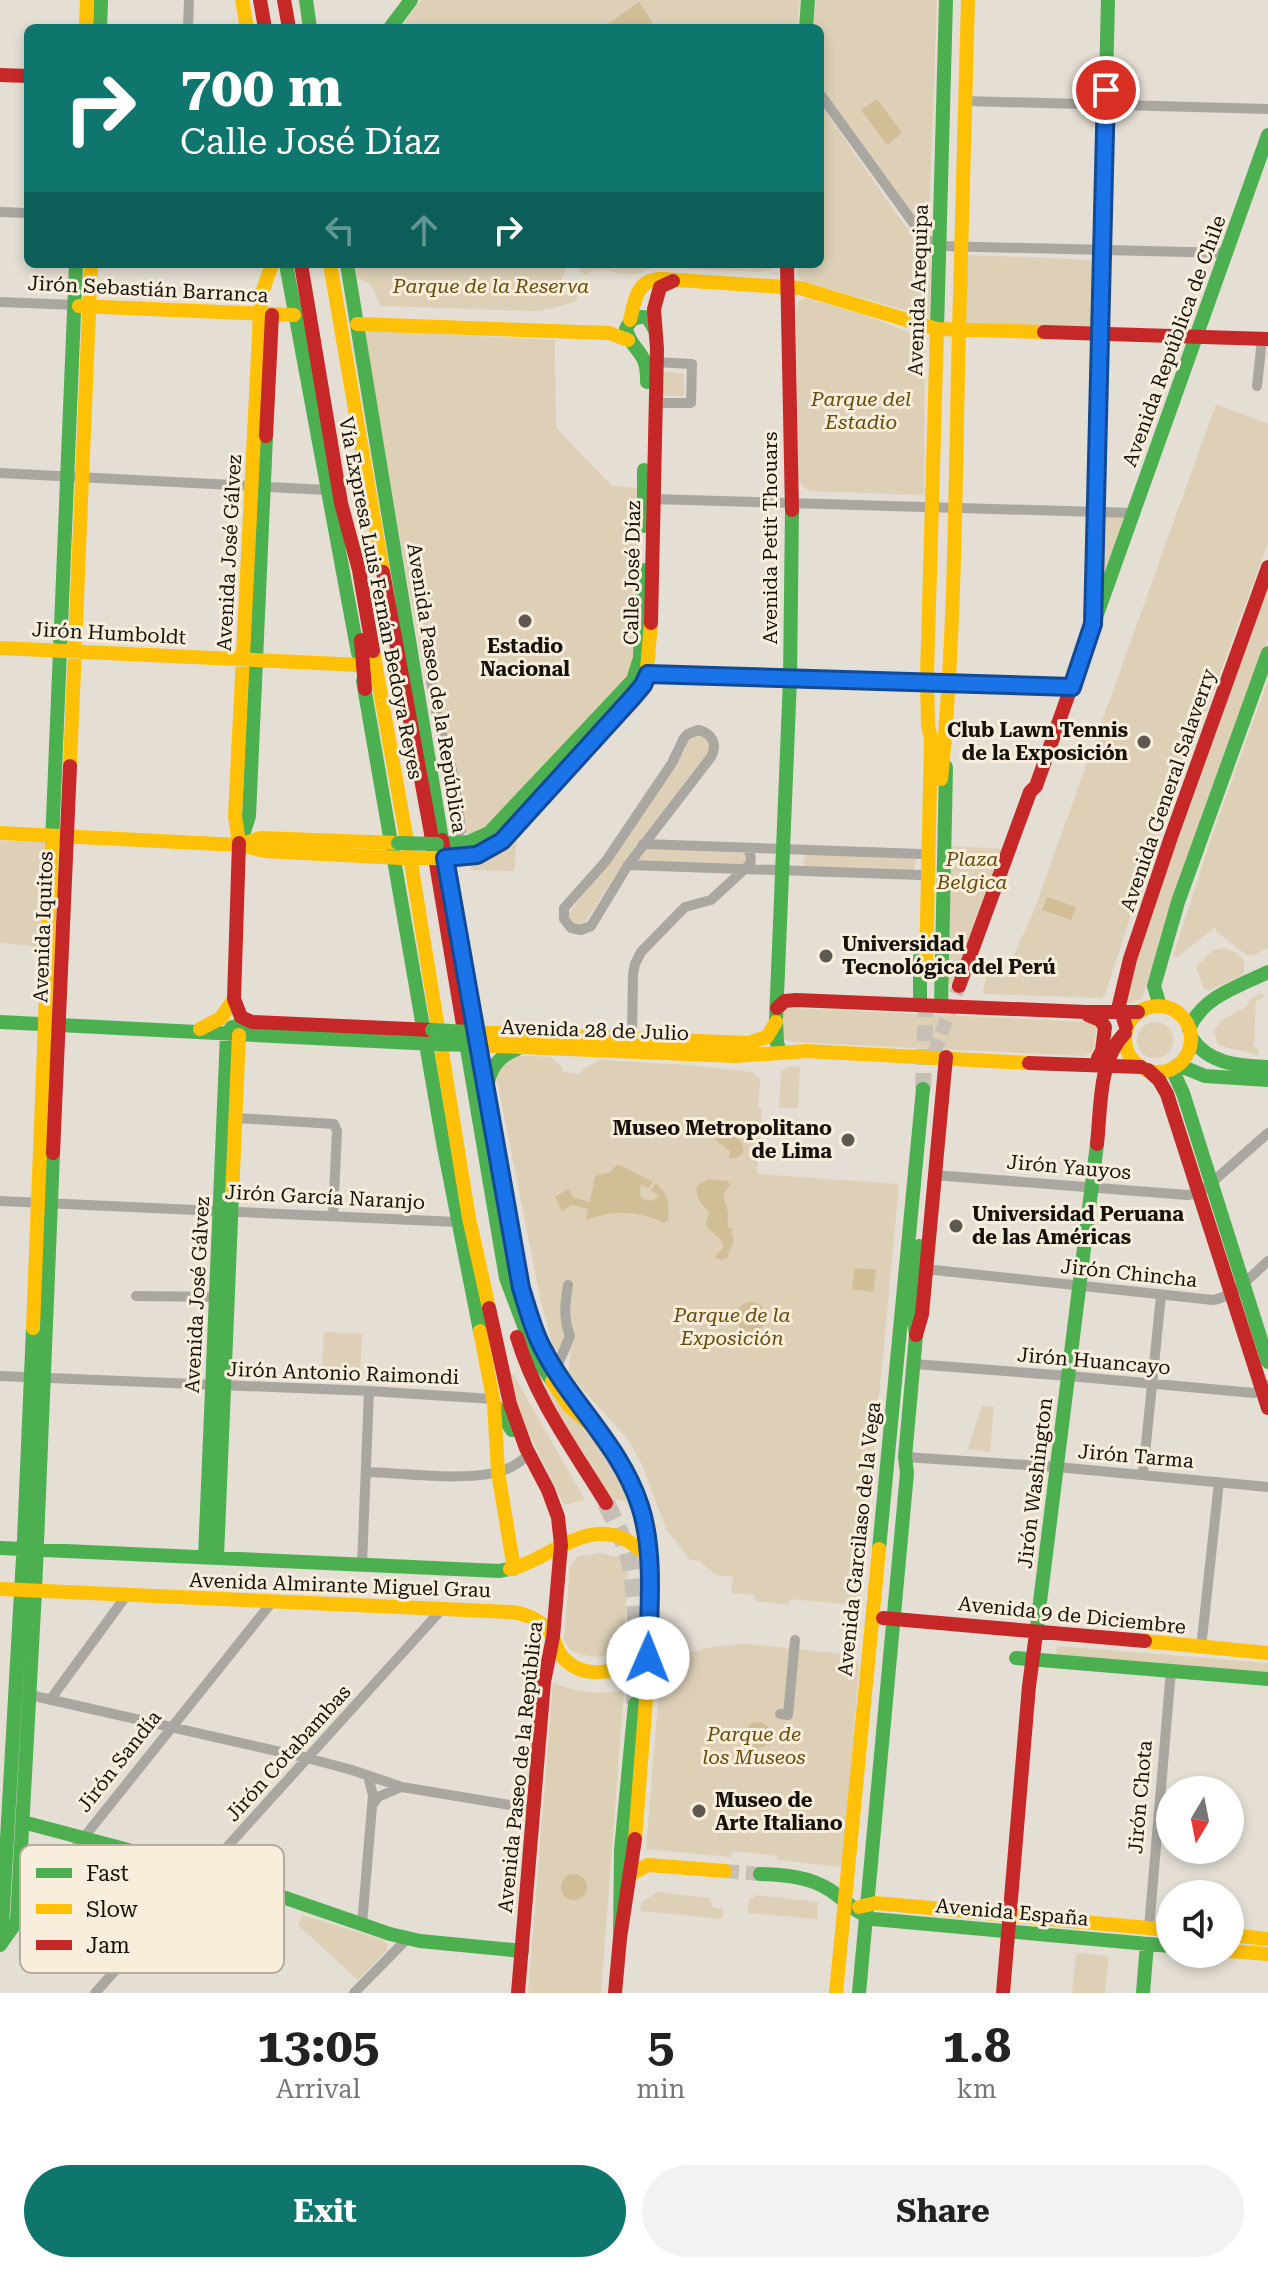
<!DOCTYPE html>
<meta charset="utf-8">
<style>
body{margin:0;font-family:"Roboto Serif",serif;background:#f2f2f2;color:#222;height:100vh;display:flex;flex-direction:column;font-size:30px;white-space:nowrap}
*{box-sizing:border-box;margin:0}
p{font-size:26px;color:#767676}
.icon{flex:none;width:44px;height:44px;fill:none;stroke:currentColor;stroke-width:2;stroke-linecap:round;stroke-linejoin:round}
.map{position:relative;height:1993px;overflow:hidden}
.details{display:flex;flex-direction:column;background:#fff;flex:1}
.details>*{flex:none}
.hud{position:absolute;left:24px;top:24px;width:800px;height:244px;border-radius:12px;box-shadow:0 4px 12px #0003;background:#0f766e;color:#fff;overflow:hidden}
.needle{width:52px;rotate:190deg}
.tools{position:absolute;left:1156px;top:1776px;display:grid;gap:16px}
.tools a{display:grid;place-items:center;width:88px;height:88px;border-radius:50%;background:#fff;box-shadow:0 4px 12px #0003;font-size:40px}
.pin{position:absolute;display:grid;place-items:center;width:68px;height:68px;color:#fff;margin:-34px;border:4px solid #fff;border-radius:50%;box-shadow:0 2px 8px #0007}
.me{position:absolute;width:88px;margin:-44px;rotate:1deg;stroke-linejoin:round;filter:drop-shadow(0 0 6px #0008)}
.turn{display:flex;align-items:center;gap:28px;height:168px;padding:0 24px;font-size:36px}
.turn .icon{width:104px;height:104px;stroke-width:2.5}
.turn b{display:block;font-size:56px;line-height:68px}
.lanes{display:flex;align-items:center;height:76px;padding:0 24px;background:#0003;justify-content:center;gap:40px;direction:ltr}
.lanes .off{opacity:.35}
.eta{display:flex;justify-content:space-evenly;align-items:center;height:136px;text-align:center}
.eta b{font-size:48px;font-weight:700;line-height:56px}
.cta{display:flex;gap:16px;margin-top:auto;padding:16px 24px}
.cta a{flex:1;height:92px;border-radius:48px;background:#0f766e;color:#fff;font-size:32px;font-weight:700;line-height:92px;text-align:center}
.cta a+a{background:#f2f2f2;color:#222}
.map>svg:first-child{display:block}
.green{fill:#ddd0b7}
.water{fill:#d2be96}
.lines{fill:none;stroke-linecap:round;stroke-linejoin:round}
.secondary-tunnel{stroke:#c5bfb6;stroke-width:14;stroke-dasharray:14 7;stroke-linecap:butt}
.primary-tunnel{stroke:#c5bfb6;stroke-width:16;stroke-dasharray:16 8;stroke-linecap:butt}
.highway-tunnel{stroke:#c5bfb6;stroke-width:18;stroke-dasharray:18 9;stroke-linecap:butt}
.street{stroke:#aaa7a1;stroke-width:10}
.fast{stroke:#4caf50;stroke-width:14}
.slow{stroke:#ffc107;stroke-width:14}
.jam{stroke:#c62828;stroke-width:14}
.fast-bridge{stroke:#4caf50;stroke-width:14}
.slow-bridge{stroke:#ffc107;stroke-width:14}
.route-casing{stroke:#114b97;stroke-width:20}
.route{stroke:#1a73e8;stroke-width:14}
.poi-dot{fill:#5d5951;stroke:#f8eedb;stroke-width:3}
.labels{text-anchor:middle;stroke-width:6;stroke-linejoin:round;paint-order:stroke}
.park-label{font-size:20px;font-style:italic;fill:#664b0a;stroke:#f8eedb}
.street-label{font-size:20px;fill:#15110b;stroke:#f8eedb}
.poi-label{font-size:20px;font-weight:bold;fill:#15110b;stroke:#f8eedb;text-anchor:start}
.key{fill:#f8eedb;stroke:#b4ac9d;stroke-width:2}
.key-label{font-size:22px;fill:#15110b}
</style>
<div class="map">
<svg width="1268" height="1993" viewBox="0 0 1268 1993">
<rect width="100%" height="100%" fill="#e4ded4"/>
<path class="green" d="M421,0H800L797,28H400Z
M816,0H937L929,227L927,230L922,228L820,86V28H813Z
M820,106L823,108L931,263L930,317L804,282C797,277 797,273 797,264H820Z
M968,255L1091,260L1093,262L1091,326L1089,329L962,325Z
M355,264H568L556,293L577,295V301L554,308L534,311L381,306L371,285L357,277Z
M573,264H775L771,270L760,272L658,267C649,268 641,274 632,274C613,275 602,264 585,275Z
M805,298C847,309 886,321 925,340L924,495L809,491L798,481L796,314L798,302Z
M378,331L555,340L556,428L612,486L640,488L633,667L628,677L488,826L469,834L457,832L451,824L363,332Z
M663,371L684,374V395L682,396H662Z
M1216,404L1268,424V543L1132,912L1105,995L1101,998L985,994L983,992L988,967L1005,974L1033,913Z
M1101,517L1126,518L1108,571L1104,573L1101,571Z
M1268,587V639L1195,835L1142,998L1130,1004L1126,1000V988L1171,848Z
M1268,680V948L1252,956L1246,955L1216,931L1217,926L1176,958L1173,956L1212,836Z
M700,734L710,743L708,755L702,760L624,862L584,924L576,926L570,922L568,915L685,750L687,740Z
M517,834L514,871L470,870V867L497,854Z
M0,841L43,842L49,846L44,950L39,952L32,946L0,943Z
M950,846L1004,849L954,985L946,984Z
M646,849L745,853L749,855L747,864L635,861Z
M810,853L916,859L914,872L804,866L803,861L805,856Z
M1224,948L1235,952L1244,960V974L1210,990L1204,989L1196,967L1213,950Z
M1262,993L1264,997L1256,1001L1254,1046L1259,1050L1258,1056C1246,1049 1230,1051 1217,1044L1214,1031L1221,1021L1247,1006L1250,999Z
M791,1008L1088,1022H1094L1097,1028L1093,1051L1085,1056L791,1042L784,1040L782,1035L783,1012Z
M1137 1040a18 18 0 1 1 36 0a18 18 0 1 1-36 0Z
M508,1055L551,1057L562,1067V1072L581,1074L583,1069L600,1060L690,1065L752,1072L759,1077L760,1081L758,1107L762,1110L757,1174L899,1184L860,1600L854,1605L790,1599L789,1605L755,1601V1595L731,1593L733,1577L716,1575L699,1561L690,1560L666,1529L642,1465L630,1442L568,1373L571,1353L554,1350L541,1302L495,1070Z
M789,1066L800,1067L798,1108H779L781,1071Z
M324,1332L362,1334L360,1377L321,1376Z
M533,1372L604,1452L620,1479L627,1502L609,1498Z
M508,1374H513L585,1500L564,1505L524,1423Z
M982,1406L994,1407L990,1452L968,1449Z
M599,1553L618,1557L628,1565L624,1640C617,1663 586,1658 570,1650L564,1640L570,1567L577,1557Z
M748,1644L844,1654L855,1658L859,1666L843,1867L777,1860V1856L735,1851L732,1853L731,1857L646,1849L660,1678C675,1647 719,1646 748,1644Z
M1057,1646L1268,1663V1672L1056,1655Z
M553,1683C577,1692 599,1696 624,1690L601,1993H528Z
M657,1892L710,1898L713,1907L723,1909V1919L640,1911L642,1902Z
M755,1895L818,1902L817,1919L748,1913L749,1898H754Z
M302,1915L383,1940L387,1944V1950L358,1980L298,1925Z
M1076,1953L1109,1956L1105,1993H1072Z"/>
<path class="water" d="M639,2L653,23L645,28H602Z
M877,99L902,133L887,145L861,110Z
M1047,897L1076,907L1071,920L1042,910Z
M733,1134L742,1143L744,1152L736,1158H729L730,1151L715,1140L720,1136L724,1138Z
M618,1164L653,1182L648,1188L642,1184C638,1188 639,1194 643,1199L652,1201L659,1196L651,1190L655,1183C669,1193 669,1204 668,1220L665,1223C635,1210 616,1210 586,1220L588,1209L572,1205L562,1211L555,1197L568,1189L574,1198L590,1202L595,1176L610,1172Z
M708,1179L728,1181L730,1185C721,1198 723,1195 727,1208C729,1214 727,1221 728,1228L733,1229L731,1233L734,1240L727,1258L721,1260L714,1257L724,1247C719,1233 712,1236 706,1224L709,1212C702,1205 695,1197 697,1186Z
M855,1268L876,1270L873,1292L852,1289Z
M736 1317a15 15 0 1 1 30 0a15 15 0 1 1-30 0Z
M745 1735a13 13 0 1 1 26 0a13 13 0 1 1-26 0Z
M561 1887a13 13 0 1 1 26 0a13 13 0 1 1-26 0Z"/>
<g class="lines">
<path class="secondary-tunnel" d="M934,1053L959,986
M725,1871L760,1874"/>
<path class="primary-tunnel" d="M923,1089L926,994"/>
<path class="highway-tunnel" d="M606,1503C616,1524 627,1545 631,1567C638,1611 638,1660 635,1704"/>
<path class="street" d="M188,28L189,0
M820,94L922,235L929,241L939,246L1228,253
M965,101L1268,109
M0,212L28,213
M0,302L75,305
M1257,386L1262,339
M655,403H691L692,364L656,362
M0,473L327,490
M651,499L1133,513
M643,674L1072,687
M431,680L433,693
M435,704C438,726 446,745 451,766C456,787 458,808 461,830L456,836
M698,730C712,733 718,744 711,757L628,865L591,926L581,930L571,928L564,919V908L606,861L672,763L684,738L688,734Z
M643,844L921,854
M628,865L920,875
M632,1039L633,974L635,964L641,952L685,907L711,900L750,864C752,857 751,853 746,848
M236,1118L334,1124L337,1131L333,1216
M934,1175L1187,1195L1200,1193L1268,1133
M0,1201L457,1222
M925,1269L1213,1300C1234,1297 1252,1275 1268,1261
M136,1296L217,1297
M559,1362L570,1336C563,1318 565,1303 568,1285
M914,1364L1069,1376L1254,1393L1268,1385
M0,1376L369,1391L493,1399
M905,1457L1057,1467L1268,1487
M366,1472C404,1473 474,1483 507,1469C515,1466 522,1460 529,1455
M1143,1474L1161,1295
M362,1565L369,1391
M1201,1648L1219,1482
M30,1695L307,1758L352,1770L402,1787L534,1809
M50,1700L126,1596
M780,1714L788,1715L795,1640
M373,1804L378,1797L401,1787
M17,1921L272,1602
M362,1924L373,1795L368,1776
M1149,1928L1171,1670
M95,1993L443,1608
M354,1993L408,1938"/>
<path class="fast" d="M306,0L310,28
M100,28L101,0
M390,28L411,0
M806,28L808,0
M1102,249L1108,0
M286,264L358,653
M347,264L442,840
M937,329L946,0
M647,382C648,349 632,353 626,329C630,319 637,315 648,318L655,330
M644,470V526
M1074,679L1268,135
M363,681L444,1148L480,1331
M241,841L249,816L266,436
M52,843L76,264
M437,844L469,842L489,833L633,680L640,658L643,570
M920,957V1005
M941,1006L946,767
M1160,1006L1154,986L1178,902L1268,653
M0,1022L434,1044
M463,1025L506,1278L536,1358L552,1381
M1189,1029C1202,997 1239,986 1268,972
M1191,1037C1208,1064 1238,1066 1268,1067
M780,1051L777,1043L776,1020L790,679L792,510
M1178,1065L1205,1076L1268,1080
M1172,1069L1183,1093L1268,1362
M488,1082C492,1065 501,1055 517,1049
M494,1404L512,1430
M0,1548L499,1571L510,1569
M879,1549L923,1089
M205,1557L227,1034L232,1027L251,1023
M217,1557L232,1195
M1036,1634L1097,1144
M1016,1658L1268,1679
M23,1822L207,1871L390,1934L420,1941L522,1951
M760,1874C784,1875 808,1876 830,1890C845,1900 856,1913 873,1919L1170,1946
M620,1938L621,1850L635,1704
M1,1944L24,1540L33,1328
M0,1945L17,1921L35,1591L53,1153
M859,1993L907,1473L905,1457L916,1335L913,1313L919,1246
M1143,1993L1147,1944"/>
<path class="slow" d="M242,0L247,28
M86,28L87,0
M330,264L383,572
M79,306L294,315
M630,320C635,300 636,280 661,279L800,288L937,329L1044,332
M357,324L609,333L628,340
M959,330L968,0
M0,648L361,665
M373,651L412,869L469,1218L489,1308
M70,766L91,264
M941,779C956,630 955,479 959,330
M0,833L239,845L265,851L401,858
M239,843L235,816L260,314L263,290L272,264
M240,845L260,838L398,843
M439,858L477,855L502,841L646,680L651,623
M926,968L931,739L928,725L927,675L937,329
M1125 1039a33 33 0 1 1 66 0a33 33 0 1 1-66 0Z
M200,1029L221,1018L234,999
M471,1032L748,1043L767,1037L776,1022
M472,1045L736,1056L806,1051L1029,1063
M232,1195L239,1035
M33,1328L52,843
M480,1331L494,1404L498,1472L514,1569
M552,1381L569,1406L603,1436L629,1476L644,1520L648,1556
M510,1569C549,1560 586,1517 628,1541C635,1545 641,1551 648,1556L647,1686L635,1839
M0,1589L512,1612C529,1615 545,1621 553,1638C556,1643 557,1650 561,1655C583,1684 621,1670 648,1658
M1145,1641L1268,1653
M631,1874L648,1865L725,1871
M859,1907L876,1903L1170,1930
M1230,1935L1268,1939
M1230,1951L1268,1954
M836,1993L879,1549"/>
<path class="jam" d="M260,0L265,28
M284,0L289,28
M0,75L28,76
M301,264L341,503L359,570L373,651
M787,264L792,510
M1044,332L1268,339
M266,436L272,315
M383,572L430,828L463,1025
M1093,612L1102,249
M651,623L657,349L654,309L660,287L673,281
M361,640L365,689
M442,840L521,1288L540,1345L592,1420
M239,843L234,999L241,1017L252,1022L432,1030
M959,986L1030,792L1036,786L1074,679
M777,1008L785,1001L796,1000L1086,1012H1138
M1088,1015L1100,1020L1105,1027L1102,1051L1098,1058
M1126,1027L1119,1005L1130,959L1171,837L1268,567
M1029,1063L1141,1067
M1148,1070L1159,1080L1167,1094L1268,1408
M1097,1144C1101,1109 1098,1060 1125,1033
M53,1153L70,766
M489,1308L510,1404L526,1448L548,1490L558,1517L561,1545
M916,1335L922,1314L946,1057
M517,1337C535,1398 573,1449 606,1503
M883,1618L1145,1641
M518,1993L544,1682L553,1637L561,1545
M615,1993L620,1938L635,1839
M1003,1993L1029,1686L1036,1634"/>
<path class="fast-bridge" d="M398,843L437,844
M432,1030L470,1032
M434,1044L472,1045"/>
<path class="slow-bridge" d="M401,858H439"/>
</g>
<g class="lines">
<g class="route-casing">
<path id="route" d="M648,1658C649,1611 655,1551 640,1506C620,1444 569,1402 541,1345C532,1327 527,1307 521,1288L445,858L477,855L502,841L632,698L643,685L648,674L1072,687L1093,624L1106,90"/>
</g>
<use href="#route" class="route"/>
</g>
<g class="poi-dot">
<circle cx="525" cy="621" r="8"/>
<circle cx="1144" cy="742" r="8"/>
<circle cx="826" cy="956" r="8"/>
<circle cx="848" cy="1140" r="8"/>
<circle cx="956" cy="1226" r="8"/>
<circle cx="699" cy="1811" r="8"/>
</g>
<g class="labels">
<g class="park-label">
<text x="491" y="293">Parque de la Reserva</text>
<text x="861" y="406">Parque del<tspan x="861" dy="23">Estadio</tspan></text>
<text x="972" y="866">Plaza<tspan x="972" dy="23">Belgica</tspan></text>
<text x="732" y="1322">Parque de la<tspan x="732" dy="23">Exposición</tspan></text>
<text x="754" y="1741">Parque de<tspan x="754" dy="23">los Museos</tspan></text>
</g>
<g class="street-label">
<text transform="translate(148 289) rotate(3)" y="7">Jirón Sebastián Barranca</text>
<text transform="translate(918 290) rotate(-88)" y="7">Avenida Arequipa</text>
<text transform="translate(1174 341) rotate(-70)" y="7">Avenida República de Chile</text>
<text transform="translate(770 538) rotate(-90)" y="7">Avenida Petit Thouars</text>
<text transform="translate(229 553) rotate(-87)" y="7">Avenida José Gálvez</text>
<text transform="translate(632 573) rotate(-89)" y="7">Calle José Díaz</text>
<text transform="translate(381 598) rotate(79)" y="7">Vía Expresa Luis Fernán Bedoya Reyes</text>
<text transform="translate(109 633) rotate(3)" y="7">Jirón Humboldt</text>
<text transform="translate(437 688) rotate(81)" y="7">Avenida Paseo de la República</text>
<text transform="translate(1168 790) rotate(-71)" y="7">Avenida General Salaverry</text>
<text transform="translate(43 927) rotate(-88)" y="7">Avenida Iquitos</text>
<text transform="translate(595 1030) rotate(2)" y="7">Avenida 28 de Julio</text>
<text transform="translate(1069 1167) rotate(5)" y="7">Jirón Yauyos</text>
<text transform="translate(325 1197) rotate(3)" y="7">Jirón García Naranjo</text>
<text transform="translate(1129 1273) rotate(6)" y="7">Jirón Chincha</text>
<text transform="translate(197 1295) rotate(-87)" y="7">Avenida José Gálvez</text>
<text transform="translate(1094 1361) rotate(5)" y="7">Jirón Huancayo</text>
<text transform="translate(343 1373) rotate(2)" y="7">Jirón Antonio Raimondi</text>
<text transform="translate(1136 1456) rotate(5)" y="7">Jirón Tarma</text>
<text transform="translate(1035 1483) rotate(-83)" y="7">Jirón Washington</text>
<text transform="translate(859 1539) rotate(-84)" y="7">Avenida Garcilaso de la Vega</text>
<text transform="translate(340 1585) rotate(2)" y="7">Avenida Almirante Miguel Grau</text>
<text transform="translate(1072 1615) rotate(6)" y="7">Avenida 9 de Diciembre</text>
<text transform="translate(288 1753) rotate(-48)" y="7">Jirón Cotabambas</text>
<text transform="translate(119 1761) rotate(-52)" y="7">Jirón Sandía</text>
<text transform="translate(520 1767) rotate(-84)" y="7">Avenida Paseo de la República</text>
<text transform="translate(1140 1797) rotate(-85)" y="7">Jirón Chota</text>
<text transform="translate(1012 1912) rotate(5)" y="7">Avenida España</text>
</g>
<g class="poi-label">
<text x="525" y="653" text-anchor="middle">Estadio<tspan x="525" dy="23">Nacional</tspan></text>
<text x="1128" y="737" text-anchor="end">Club Lawn Tennis<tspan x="1128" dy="23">de la Exposición</tspan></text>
<text x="842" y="951">Universidad<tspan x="842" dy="23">Tecnológica del Perú</tspan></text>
<text x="832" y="1135" text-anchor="end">Museo Metropolitano<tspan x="832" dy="23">de Lima</tspan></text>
<text x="972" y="1221">Universidad Peruana<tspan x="972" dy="23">de las Américas</tspan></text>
<text x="715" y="1807">Museo de<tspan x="715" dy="23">Arte Italiano</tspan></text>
</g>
</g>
<rect x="20" y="1845" width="264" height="128" rx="12" class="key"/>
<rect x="36" y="1868" width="36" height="10" fill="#4caf50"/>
<rect x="36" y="1904" width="36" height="10" fill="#ffc107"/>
<rect x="36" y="1940" width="36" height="10" fill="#c62828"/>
<g class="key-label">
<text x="86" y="1881">Fast</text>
<text x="86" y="1917">Slow</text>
<text x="86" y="1953">Jam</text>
</g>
</svg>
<div class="tools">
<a><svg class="needle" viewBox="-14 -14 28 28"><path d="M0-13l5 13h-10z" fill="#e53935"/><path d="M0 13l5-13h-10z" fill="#767676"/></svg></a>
<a><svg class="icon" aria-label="sound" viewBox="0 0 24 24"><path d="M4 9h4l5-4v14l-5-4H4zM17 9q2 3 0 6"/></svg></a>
</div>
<div class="pin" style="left:1106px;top:90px;background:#d93025"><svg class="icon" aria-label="arrive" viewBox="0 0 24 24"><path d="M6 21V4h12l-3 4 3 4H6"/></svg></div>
<svg class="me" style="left:648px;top:1658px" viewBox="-20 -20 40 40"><circle r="19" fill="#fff"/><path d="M0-13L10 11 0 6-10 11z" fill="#1a73e8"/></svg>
<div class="hud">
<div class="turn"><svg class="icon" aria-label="right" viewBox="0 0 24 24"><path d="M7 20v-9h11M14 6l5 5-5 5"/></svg><div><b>700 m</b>Calle José Díaz</div></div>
<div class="lanes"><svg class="icon off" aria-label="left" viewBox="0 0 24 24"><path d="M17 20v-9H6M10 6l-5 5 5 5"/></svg><svg class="icon off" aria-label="ahead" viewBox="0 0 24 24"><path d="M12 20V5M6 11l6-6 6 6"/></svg><svg class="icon" aria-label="right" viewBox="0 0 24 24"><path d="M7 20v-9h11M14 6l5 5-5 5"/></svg></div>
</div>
</div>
<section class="details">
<div class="eta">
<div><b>13:05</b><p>Arrival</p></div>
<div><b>5</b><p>min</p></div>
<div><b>1.8</b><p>km</p></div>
</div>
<div class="cta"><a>Exit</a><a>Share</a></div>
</section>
